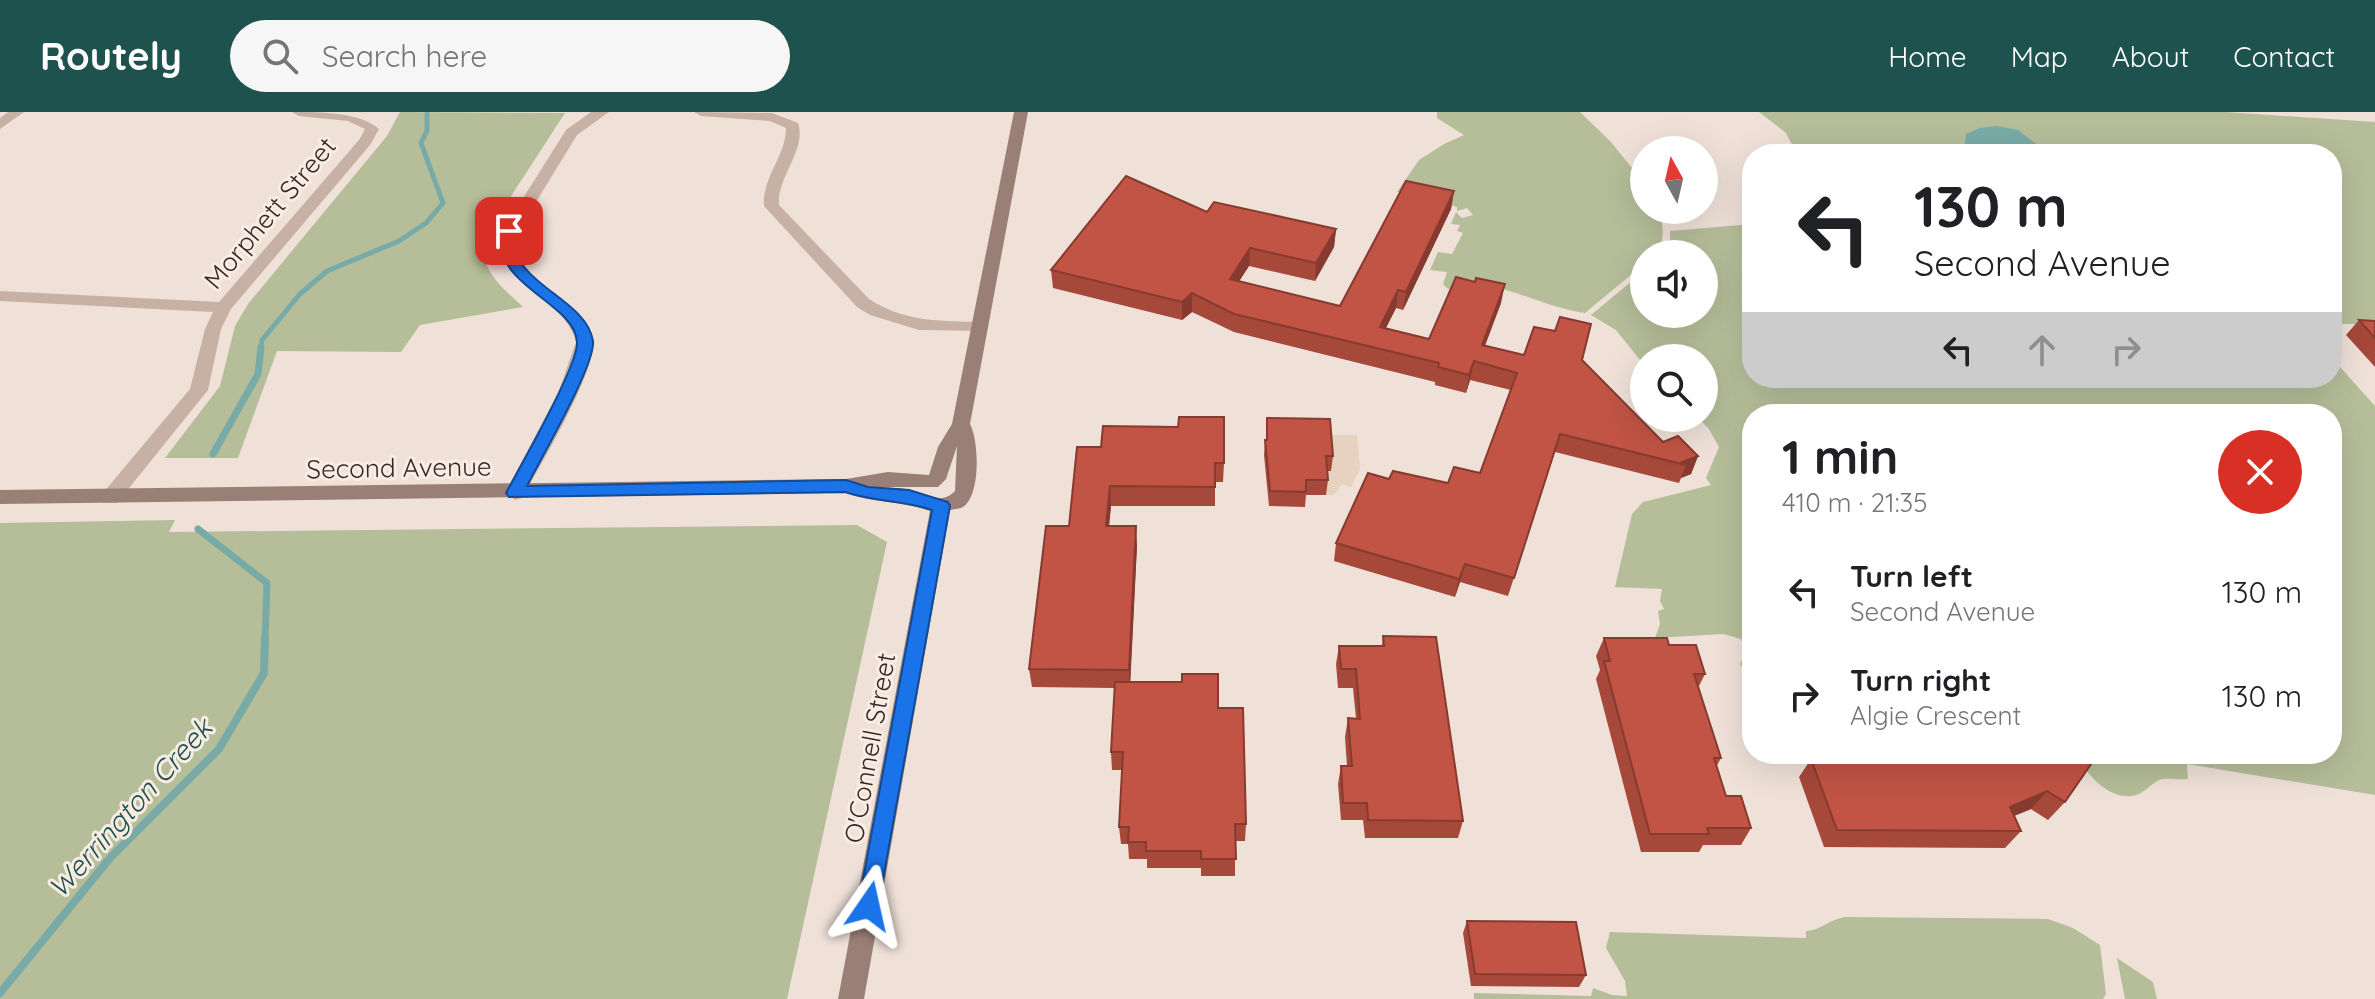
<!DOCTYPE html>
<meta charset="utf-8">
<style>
body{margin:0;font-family:Quicksand,sans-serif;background:#f6f6f6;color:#202124;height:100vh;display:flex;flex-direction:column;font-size:30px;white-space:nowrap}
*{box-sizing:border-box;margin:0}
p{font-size:26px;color:#757577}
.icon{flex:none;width:44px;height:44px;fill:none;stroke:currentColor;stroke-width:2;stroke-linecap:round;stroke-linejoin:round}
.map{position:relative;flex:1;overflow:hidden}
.details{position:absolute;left:1742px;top:292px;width:600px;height:360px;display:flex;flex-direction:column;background:#fff;border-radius:32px;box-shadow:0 8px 32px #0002}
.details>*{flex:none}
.top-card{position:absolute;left:1742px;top:32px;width:600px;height:244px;border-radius:32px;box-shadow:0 8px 32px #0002;background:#fff;color:#202124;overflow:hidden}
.needle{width:52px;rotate:352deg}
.controls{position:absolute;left:1630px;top:24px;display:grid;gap:16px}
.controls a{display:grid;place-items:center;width:88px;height:88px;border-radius:50%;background:#fff;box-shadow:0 8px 32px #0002;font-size:40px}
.pin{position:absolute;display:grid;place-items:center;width:68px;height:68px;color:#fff;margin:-34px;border-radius:16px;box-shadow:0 4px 12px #0006}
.me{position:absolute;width:88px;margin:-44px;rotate:11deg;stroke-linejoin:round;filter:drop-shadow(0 0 6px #0008)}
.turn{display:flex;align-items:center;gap:28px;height:168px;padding:0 40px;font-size:36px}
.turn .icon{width:104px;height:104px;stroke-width:2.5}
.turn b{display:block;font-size:56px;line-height:68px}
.lanes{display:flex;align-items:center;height:76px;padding:0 40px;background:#0003;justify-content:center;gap:40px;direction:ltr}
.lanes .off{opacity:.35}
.round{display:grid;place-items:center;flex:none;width:84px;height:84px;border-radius:42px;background:#f6f6f6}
.overview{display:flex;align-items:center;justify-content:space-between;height:136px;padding:0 40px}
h1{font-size:48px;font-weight:700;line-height:60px}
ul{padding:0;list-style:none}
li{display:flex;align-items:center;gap:24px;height:104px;padding:0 40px}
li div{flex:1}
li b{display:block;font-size:30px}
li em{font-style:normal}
header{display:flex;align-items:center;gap:48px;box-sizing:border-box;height:112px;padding:0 40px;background:#1d524f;color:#fff}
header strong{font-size:38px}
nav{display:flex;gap:44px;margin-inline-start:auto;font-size:28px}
.search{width:560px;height:72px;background:#f6f6f6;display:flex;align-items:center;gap:20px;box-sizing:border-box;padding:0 28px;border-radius:44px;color:#757577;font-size:30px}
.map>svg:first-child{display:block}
.green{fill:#b5bd99}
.plaza{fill:#e7d1bf}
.water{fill:#78aba7}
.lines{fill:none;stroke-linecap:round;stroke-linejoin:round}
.stream-far2{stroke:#78aba7;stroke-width:5}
.stream-far1{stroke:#78aba7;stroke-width:7}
.stream{stroke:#78aba7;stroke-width:8}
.street{fill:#c7b0a4;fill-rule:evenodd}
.secondary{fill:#9a7f76;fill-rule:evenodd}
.wall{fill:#a6483a}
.shaded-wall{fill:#873b30}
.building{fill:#c15444;stroke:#873b30;stroke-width:2}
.route{fill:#1a73e8;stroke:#114b97;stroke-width:2}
.labels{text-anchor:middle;stroke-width:6;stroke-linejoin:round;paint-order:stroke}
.street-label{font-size:26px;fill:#332826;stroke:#f8ece3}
.water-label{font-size:28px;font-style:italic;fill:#1d524f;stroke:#f8ece3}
</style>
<header>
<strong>Routely</strong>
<div class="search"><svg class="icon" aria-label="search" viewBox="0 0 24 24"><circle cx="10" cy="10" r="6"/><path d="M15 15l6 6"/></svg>Search here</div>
<nav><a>Home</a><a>Map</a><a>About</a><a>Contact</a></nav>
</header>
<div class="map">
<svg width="2375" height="887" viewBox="0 0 2375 887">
<rect width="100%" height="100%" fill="#efe1d8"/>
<path class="green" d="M400,0L565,1L485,124C477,157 501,174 523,195L420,213L401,240L277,239L238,346H165L220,274L235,214L248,192L387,24Z
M1437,0H1580L1611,30L1644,71V98L1660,99C1663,115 1666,129 1655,142H1644V152L1585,201C1550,196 1519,179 1485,173C1469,171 1455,187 1443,172L1447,160L1430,158L1438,140L1452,142L1463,121L1457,119L1460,113L1451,112L1456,100L1462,106L1473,103L1467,96L1457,99V95L1410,80H1397L1419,48L1444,32L1464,23L1437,6Z
M1759,0H2226L2375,10V212H2332V42H2049L2045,37L1965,32L1971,42H1802L1791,31L1786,21Z
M1752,112V266H2332V246L2375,294V683L2187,652L2188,667C2180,668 2170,666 2162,667C2154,669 2148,677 2141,681C2116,694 2089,666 2079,647L2081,642H2332V302H1752V575L1740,552L1745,541L1741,527L1723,522L1655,526L1660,512L1658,499L1664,497L1660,489L1662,477L1615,475L1632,402L1643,390L1711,373L1706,366L1719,335L1709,317L1698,306H1704V246H1644V253L1616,218L1591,203L1644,159V202H1704V142H1663L1670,127V119Z
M175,408L169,420L857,413L887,430L787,887H0V411Z
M1845,805L2048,807L2073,816L2100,833L2106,882L2103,887H1474V881L1591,884L1593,876L1612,883L1627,884L1625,869L1606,836L1610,820L1806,826V819C1821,818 1830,807 1845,805Z
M2117,846L2153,870L2157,887H2125Z"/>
<path class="plaza" d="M1328,323H1357L1360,357L1351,375L1342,372L1334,383H1326L1324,359H1330Z"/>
<path class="water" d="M1997,14L2018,18L2049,42H1971L1965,32L1966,22L1980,16Z"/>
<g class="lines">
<path class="stream-far2" d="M261,237L262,228L300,182L327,159L399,129L426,111L443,91L421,31L427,19V0"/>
<path class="stream-far1" d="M213,342L258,262L261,235
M198,417L267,471L265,528"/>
<path class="stream" d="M0,881L110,746L219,637L264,561L265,526"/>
<path class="street" d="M8,0H24L0,17V6Z
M292,0C320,0 360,0 379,17L370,33L231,197L221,217L208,278L117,391H103L100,386L103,381L190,277L205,217L213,200L0,189V179L219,190L359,28L365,17L348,9L299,4Z
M591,0H609L577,23L514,126C518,156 538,169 561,187C574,197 592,211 593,230C596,260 539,356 522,386L515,388L505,381L558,281L576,230C564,184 505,181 498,126L566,18Z
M694,0L772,1L798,11C807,38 777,64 779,93L869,187C904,210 940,209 980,210L986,211L988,215L986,219L919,218L870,203L857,195L764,94C762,65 786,44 786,16L770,9L701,4Z"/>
<path class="secondary" d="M1014,0H1028L970,312C979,329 981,383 963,395C961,396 952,398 950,398L864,887H838L930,399C902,389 873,391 846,381L0,392V378L846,367L888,360L929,363L938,335L952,312ZM957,334L955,379C941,394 926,381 910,378C899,375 887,376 876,375H938L946,367Z"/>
</g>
<path class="wall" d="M1454,79L1451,97L1403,198L1396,196L1386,216L1429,227L1501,191L1485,234L1524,243L1582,248L1663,330L1698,344L1691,362L1681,366L1679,371L1555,340L1508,484L1460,470L1455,485L1334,449L1336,431L1389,367L1448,371L1480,361L1511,278L1470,268L1466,281L1435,273V270L1234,220L1192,200L1182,208L1053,176L1051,158L1207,100L1336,117L1334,135L1315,169L1249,154L1239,169L1340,194Z
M2359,208L2375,209V255L2346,223Z
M1267,306L1333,344L1331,359H1327L1328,368L1326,383H1306L1305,395L1269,394L1264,343L1265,328H1266Z
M1178,315L1224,351L1223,370H1215V394H1111L1109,414L1137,433L1130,570L1218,596L1246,712L1245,729H1235V764H1201V756H1147V747H1129L1128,732H1121L1119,715L1122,658H1112L1111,640L1115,576L1032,575L1029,557L1069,414L1101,335Z
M1383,524L1463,709L1458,726H1365L1363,708H1341L1338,672L1341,654H1347L1345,625L1348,606H1356L1353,576H1338L1336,552L1339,534H1382Z
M1604,526L1669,533L1705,562L1698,576L1721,646L1716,655L1726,684L1751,716L1741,733H1703L1699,740H1641L1596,567L1600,558L1596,544Z
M1993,642H2098L2065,690L2048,708L2031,697L2014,704L2021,719L2005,736L1824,735L1799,665L1811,647L1988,649Z
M1467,809L1586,863L1579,875L1471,874L1463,821Z"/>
<path class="shaded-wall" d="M1454,79L1451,97L1403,198L1406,180Z
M1336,117L1334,135L1315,169L1316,151Z
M1250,136L1249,154L1229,185L1230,167Z
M1505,172L1501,191L1478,251L1482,233Z
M1398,178L1396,196L1377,233L1380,215Z
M1192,181V200L1182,208V190Z
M1474,249L1470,268L1466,281L1469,263Z
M1698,344L1691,362L1681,366L1686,353L1682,350Z
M1110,374L1111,394L1107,433L1106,414Z
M1136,414L1137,433L1130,577L1129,558Z
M1465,452L1460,470L1455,485L1459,467Z
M2047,679L2031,697L1994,712L2010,695Z"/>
<path class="building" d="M1126,64L1207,100L1214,90L1336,117L1316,151L1250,136L1230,167L1340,194L1406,69L1454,79L1406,180L1398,178L1380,215L1429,227L1456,165L1475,170L1476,166L1505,172L1482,233L1524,243L1534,215L1555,219L1560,205L1591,212L1582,248L1663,330L1678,324L1698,344L1682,350L1686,353L1560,322L1514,466L1465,452L1459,467L1336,431L1368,361L1389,367L1393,359L1448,371L1454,355L1480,361L1517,261L1474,249L1469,263L1438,255L1439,251L1234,202L1192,181L1182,190L1051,158Z
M2359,208L2375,209V226Z
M1179,305H1224V351H1215V375L1110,374L1106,414H1136L1129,558L1029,557L1046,414H1069L1077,335H1101L1103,314L1178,315Z
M1267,306L1330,307L1333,344H1326L1328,368H1306V380L1270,379L1265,328H1267Z
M1383,524L1436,525L1463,709L1368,708L1367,691H1343L1341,654H1352L1348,606L1360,607L1356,557H1341L1339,534H1384Z
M1604,526H1667L1669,533H1696L1705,562H1694L1721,646H1714L1726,684H1741L1751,716H1707L1709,722H1650L1604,549H1610Z
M1182,562H1218V596H1243L1246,712H1235L1236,747H1201V739H1146V730H1128L1129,715H1119L1123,640H1111L1115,570H1182Z
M1994,642H2098L2065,690L2047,679L2010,695L2021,719L1837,718L1811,647L1989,649Z
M1467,809L1576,810L1586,863L1475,862Z"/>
<path class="route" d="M509,114L516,119C504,171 586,184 593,229C596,252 540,348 527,374L846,368L868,375L909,378L948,390L950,394L877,801L869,804L861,801L858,794L932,398C903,388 874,390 845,380L509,385L506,381C520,355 579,252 577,230C575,190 489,173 502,119Z"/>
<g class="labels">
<g class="street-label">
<text transform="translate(270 101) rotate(-50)" y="9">Morphett Street</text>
<text transform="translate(399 356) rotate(-1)" y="9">Second Avenue</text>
<text transform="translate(870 636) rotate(-80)" y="9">O'Connell Street</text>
</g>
<g class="water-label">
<text transform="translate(130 696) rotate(-48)" y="10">Werrington Creek</text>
</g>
</g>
</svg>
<div class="controls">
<a><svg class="needle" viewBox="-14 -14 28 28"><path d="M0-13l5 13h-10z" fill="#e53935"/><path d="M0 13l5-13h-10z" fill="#757577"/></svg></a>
<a><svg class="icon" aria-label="sound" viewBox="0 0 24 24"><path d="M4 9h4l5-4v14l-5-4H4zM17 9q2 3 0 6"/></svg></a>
<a><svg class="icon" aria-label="search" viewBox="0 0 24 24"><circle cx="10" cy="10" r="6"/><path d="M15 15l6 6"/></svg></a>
</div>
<div class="pin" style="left:509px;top:119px;background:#d93025"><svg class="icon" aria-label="arrive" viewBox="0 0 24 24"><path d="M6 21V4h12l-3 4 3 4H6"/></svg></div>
<svg class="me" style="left:869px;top:794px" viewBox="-20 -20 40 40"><path d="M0-17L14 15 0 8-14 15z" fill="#1a73e8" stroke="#fff" stroke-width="4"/></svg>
<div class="top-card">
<div class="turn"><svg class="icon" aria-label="left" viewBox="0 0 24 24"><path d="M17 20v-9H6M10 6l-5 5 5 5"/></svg><div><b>130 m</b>Second Avenue</div></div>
<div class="lanes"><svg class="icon" aria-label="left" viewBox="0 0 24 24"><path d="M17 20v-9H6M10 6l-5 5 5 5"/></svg><svg class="icon off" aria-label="ahead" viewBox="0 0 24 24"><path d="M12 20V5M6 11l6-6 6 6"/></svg><svg class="icon off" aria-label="right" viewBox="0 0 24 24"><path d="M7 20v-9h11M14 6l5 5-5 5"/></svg></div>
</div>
<section class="details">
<div class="overview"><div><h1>1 min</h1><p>410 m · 21:35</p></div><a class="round" style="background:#d93025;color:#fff"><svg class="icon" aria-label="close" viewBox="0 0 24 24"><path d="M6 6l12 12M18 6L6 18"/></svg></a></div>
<ul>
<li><svg class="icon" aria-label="left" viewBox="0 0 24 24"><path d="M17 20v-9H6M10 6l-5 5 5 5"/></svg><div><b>Turn left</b><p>Second Avenue</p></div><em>130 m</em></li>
<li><svg class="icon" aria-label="right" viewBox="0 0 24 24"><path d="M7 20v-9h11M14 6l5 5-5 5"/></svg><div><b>Turn right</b><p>Algie Crescent</p></div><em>130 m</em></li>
</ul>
</section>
</div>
